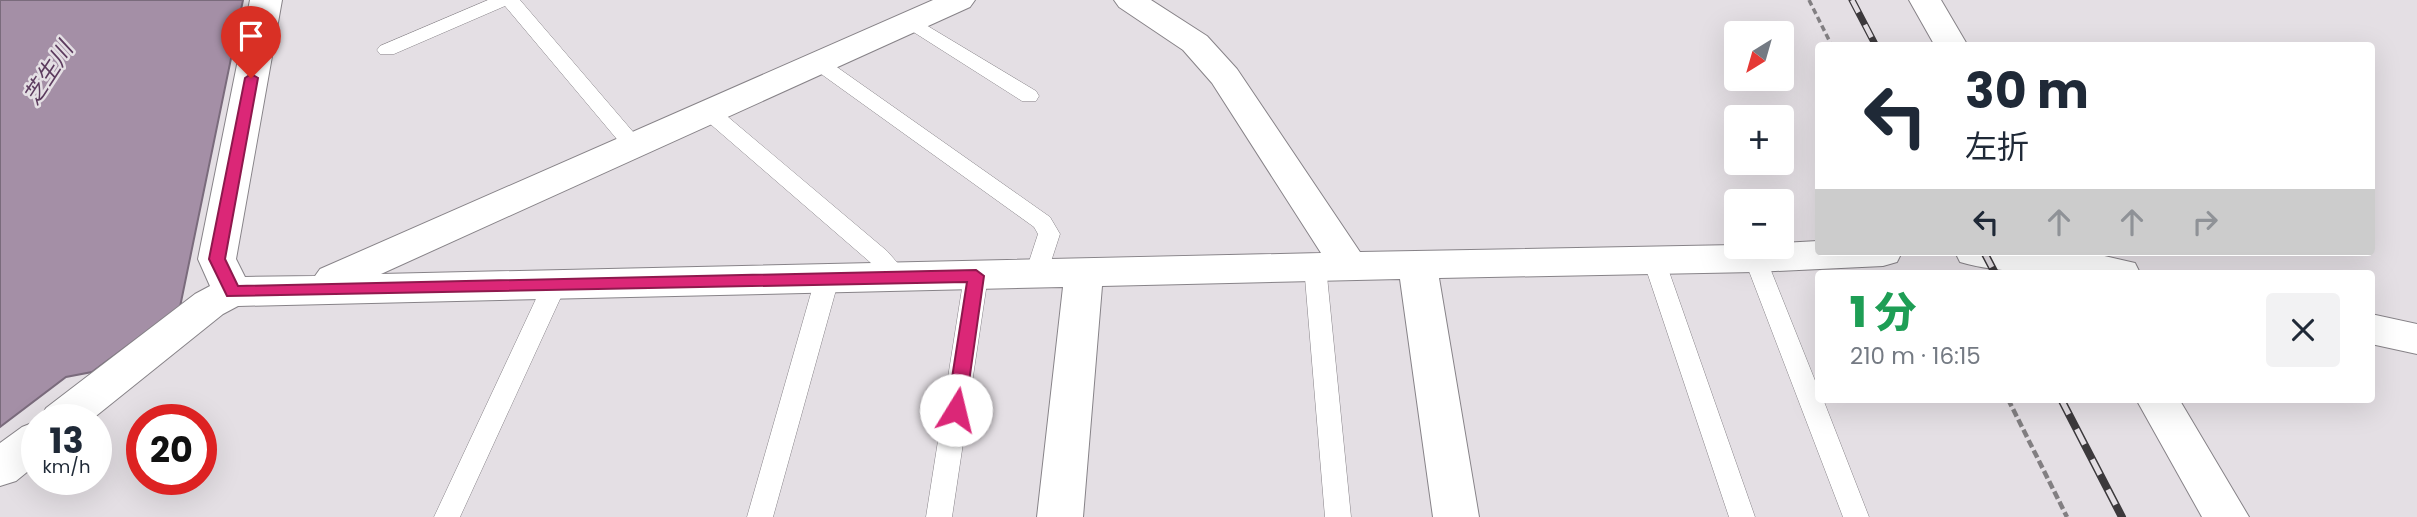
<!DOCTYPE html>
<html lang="ja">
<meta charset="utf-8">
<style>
body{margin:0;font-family:Poppins,"Noto Sans JP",sans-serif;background:#f2f2f3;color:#1f2937;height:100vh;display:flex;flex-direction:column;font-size:26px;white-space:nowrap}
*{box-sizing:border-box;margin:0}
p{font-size:23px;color:#747a83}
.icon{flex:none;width:38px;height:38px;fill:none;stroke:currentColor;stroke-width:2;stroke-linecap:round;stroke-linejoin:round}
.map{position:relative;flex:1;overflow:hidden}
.drawer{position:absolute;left:1815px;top:270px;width:560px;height:133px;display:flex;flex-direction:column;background:#fff;border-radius:7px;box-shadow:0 7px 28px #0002}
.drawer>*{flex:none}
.hud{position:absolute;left:1815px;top:42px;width:560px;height:214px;border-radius:7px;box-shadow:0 7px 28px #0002;background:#fff;color:#1f2937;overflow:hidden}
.needle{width:46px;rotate:217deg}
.tools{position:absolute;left:1724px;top:21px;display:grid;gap:14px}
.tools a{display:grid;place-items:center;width:70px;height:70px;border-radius:7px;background:#fff;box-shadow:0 7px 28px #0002;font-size:35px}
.speed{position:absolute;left:21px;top:404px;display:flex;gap:14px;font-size:35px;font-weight:700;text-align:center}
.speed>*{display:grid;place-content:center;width:91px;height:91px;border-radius:50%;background:#fff;box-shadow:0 7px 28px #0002;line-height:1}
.speed small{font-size:18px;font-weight:400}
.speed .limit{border:10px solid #d22;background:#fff;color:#111}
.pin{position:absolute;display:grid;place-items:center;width:60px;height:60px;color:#fff;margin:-72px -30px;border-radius:50% 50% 50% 0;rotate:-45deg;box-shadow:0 0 7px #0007}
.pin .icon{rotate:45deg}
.me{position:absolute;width:77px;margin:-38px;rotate:9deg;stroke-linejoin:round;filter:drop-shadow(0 0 5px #0008)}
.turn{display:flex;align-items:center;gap:24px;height:147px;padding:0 35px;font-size:32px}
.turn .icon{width:91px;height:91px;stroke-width:2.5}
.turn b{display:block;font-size:49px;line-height:60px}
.lanes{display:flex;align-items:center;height:66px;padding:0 35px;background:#0003;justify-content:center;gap:35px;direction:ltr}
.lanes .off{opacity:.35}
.round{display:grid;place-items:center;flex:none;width:74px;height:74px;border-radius:7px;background:#f2f2f3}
.headline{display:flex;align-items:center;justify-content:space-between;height:119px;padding:0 35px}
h1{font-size:42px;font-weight:800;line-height:52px;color:#1e9e55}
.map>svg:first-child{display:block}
.water{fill:#a48fa6;stroke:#7a6b7c;stroke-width:2}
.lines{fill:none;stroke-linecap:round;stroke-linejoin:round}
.service-casing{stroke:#878388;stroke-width:1}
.minor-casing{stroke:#878388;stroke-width:2}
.path-far1{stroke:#827f82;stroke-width:3.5;stroke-dasharray:6 3.5;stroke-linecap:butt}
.path{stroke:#827f82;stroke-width:4.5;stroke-dasharray:8 3.5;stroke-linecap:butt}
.service{fill:#fff;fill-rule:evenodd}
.minor{fill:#fff;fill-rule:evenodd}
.rail-far1-casing{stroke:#3c393c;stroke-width:7}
.rail-casing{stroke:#3c393c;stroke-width:8}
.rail-far1{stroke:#e4dfe4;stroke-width:4.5;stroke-dasharray:14;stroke-linecap:butt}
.rail{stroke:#e4dfe4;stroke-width:5;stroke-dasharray:17;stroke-linecap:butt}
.route{fill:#db2777;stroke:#8e194d;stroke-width:2}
.labels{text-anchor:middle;stroke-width:5;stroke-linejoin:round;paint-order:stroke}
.water-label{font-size:23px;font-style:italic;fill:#5c3b5e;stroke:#e4dfe4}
</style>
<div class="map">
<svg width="2417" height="517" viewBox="0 0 2417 517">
<rect width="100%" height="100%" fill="#e4dfe4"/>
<path class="water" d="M0,0H243L180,307L92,372L66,377L0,427Z"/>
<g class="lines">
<g class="service-casing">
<path id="service" d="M488,0H520L640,140L643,145L640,150H626L505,6L394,54H380L377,50L380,46Z
M911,16L1036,91L1039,96L1036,101H1022L904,26L902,22L904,18Z
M817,56L824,58L1050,217L1060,234L1045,280L1037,282L1029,280L1025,274L1038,234L1034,227L810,66L807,62L810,58Z
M708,104L715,106L887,251L910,277L906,283C889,288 882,274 871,263L701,116L698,111L701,106Z
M1755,250L1763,252L1766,258L1818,388V399H1823L1869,517H1843L1744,258L1747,252Z
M1654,252L1662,254L1665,260L1755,517H1729L1643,260L1646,254Z
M1315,258L1323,260L1326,266L1351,517H1325L1304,266L1307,260Z
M976,268L984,270L988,276L952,517H926L964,276L968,270Z
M827,271L835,273L839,279L773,517H747L815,279L819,273Z
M554,277L562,280L566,286L460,517H434L542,286L546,280Z"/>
</g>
<g class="minor-casing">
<path id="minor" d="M250,0H282L236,259L245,277L315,276L320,269L933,0H975L970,7L381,274L1321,253L1212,83L1183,50L1119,7L1114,0H1151L1207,36L1237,69L1360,252L1736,245V247H1782V243L1818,241V252H1902L1897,262L1883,266L1755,272L1439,278L1479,517H1433L1400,279L1102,286L1083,517H1037L1063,287L238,306L223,314L91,420H40L46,408L195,294L210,286L198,259Z
M1909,0H1941L1968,46H1935Z
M1955,252H2087L2135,263L2140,273C2087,273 2011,277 1960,262Z
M2371,314L2417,324V354L2371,344Z
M2136,399H2179L2249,517H2202Z
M37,421V464L16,481L0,486V443L22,427Z"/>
</g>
<path class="path-far1" d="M1809,0L1832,46"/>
<path class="path" d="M2008,399L2067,517"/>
<use href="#service" class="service"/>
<use href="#minor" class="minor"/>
<g class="rail-far1-casing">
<path id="rail-far1" d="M1852,0L1876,46"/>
</g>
<g class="rail-casing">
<path id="rail" d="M1984,252L1995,273
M2061,399L2122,517"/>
</g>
<use href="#rail-far1" class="rail-far1"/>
<use href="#rail" class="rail"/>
</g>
<path class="route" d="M251,74L258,78L225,259L238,286L976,270L984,276L965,410L962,415H949L947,410L967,282L227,296L209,259L245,78Z"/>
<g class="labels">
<g class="water-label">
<text transform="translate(48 73) rotate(-57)" y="8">芝生川</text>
</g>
</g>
</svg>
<div class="tools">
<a><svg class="needle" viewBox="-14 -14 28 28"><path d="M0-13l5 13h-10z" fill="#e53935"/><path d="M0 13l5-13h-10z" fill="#747a83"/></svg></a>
<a>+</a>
<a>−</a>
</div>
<div class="speed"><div>13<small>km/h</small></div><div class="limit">20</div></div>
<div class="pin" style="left:251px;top:78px;background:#d93025"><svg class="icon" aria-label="arrive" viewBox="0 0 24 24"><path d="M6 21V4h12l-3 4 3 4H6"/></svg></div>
<svg class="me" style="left:956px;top:410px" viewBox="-20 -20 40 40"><circle r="19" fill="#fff"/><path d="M0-13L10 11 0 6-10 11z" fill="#db2777"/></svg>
<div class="hud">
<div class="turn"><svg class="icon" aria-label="left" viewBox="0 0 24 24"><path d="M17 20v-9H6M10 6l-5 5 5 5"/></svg><div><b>30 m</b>左折</div></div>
<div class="lanes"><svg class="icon" aria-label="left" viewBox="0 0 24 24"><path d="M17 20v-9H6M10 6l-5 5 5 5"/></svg><svg class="icon off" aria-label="ahead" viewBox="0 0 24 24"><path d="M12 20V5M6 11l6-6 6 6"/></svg><svg class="icon off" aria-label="ahead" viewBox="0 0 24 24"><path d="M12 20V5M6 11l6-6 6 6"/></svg><svg class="icon off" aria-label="right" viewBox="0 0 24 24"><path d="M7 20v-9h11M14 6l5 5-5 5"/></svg></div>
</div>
<section class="drawer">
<div class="headline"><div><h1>1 分</h1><p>210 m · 16:15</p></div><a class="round"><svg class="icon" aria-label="close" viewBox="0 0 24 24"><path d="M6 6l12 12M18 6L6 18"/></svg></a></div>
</section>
</div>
